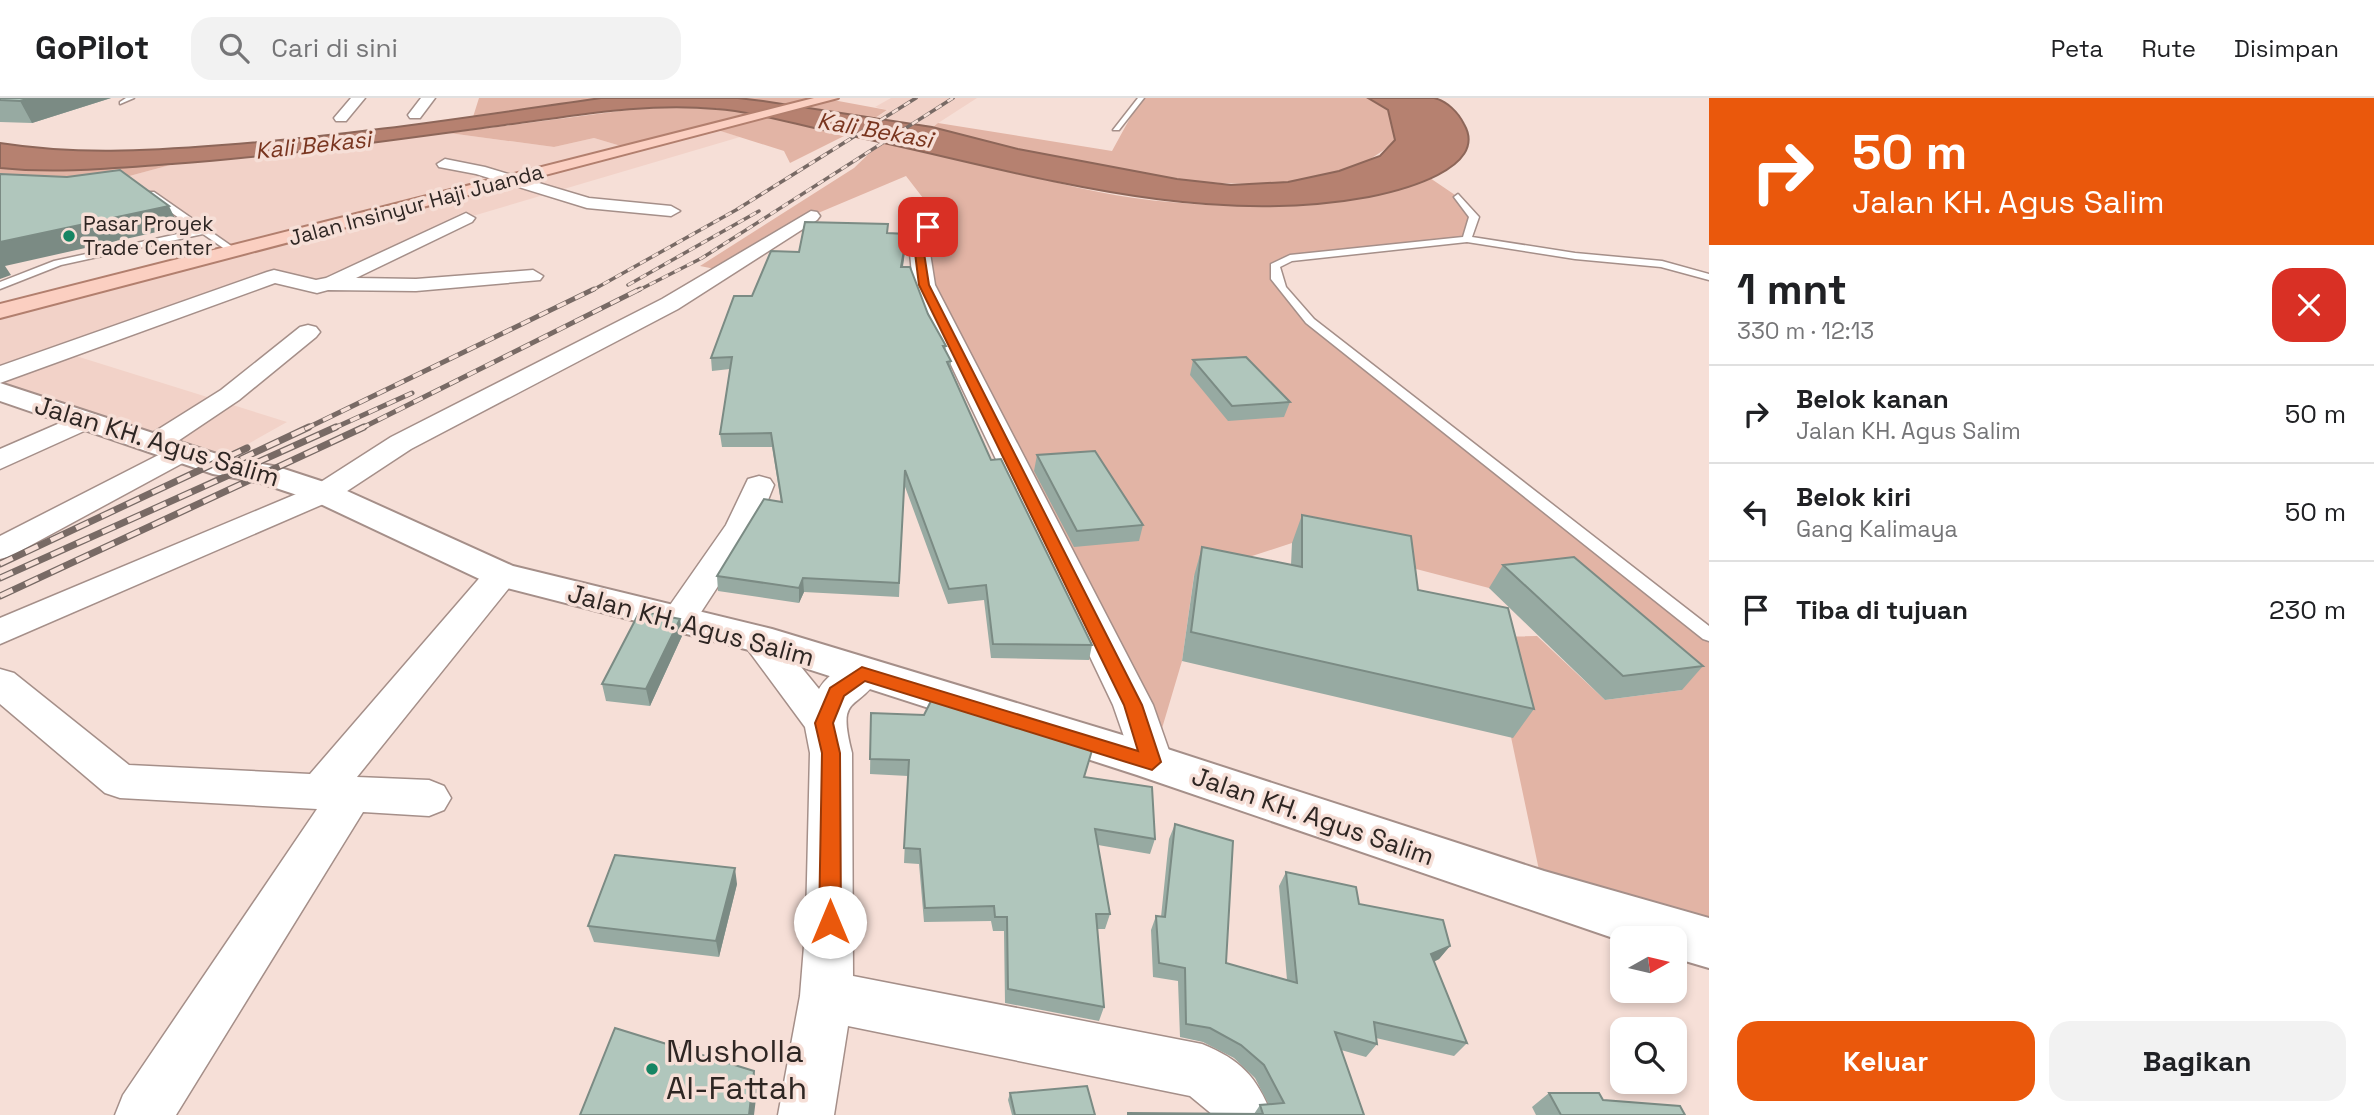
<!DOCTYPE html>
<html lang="id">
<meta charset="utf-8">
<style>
body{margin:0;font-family:"Space Grotesk",sans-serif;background:#f2f2f2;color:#202124;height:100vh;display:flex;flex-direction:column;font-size:26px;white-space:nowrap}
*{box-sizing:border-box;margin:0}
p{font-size:23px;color:#757577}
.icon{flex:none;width:38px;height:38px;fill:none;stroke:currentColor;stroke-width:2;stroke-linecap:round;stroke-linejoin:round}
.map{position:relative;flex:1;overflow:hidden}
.drawer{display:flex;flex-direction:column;background:#fff;width:665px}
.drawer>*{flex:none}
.banner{background:#ea580c;color:#fff;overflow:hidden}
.needle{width:46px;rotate:82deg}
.controls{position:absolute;left:1610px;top:828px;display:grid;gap:14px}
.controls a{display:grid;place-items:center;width:77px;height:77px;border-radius:14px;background:#fff;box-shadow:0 4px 10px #0003;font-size:35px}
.pin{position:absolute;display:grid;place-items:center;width:60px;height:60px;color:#fff;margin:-30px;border-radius:14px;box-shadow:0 4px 10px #0006}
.me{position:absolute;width:77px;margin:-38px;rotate:0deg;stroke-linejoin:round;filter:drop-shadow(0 0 5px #0008)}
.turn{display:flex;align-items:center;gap:24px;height:147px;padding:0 28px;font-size:32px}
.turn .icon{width:91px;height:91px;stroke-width:2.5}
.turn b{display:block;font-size:49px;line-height:60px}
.round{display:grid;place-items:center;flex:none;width:74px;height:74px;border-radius:21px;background:#f2f2f2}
.overview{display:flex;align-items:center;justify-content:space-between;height:119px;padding:0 28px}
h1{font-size:42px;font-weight:600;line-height:52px}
.button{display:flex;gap:14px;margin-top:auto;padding:14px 28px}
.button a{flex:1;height:80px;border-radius:21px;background:#ea580c;color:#fff;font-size:28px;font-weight:600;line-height:80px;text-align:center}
.button a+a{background:#f2f2f2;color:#202124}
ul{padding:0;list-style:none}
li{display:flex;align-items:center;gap:21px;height:98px;padding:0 28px;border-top:2px solid #e0e0e0}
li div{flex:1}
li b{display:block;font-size:26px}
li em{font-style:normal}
header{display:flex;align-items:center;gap:42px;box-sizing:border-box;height:98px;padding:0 35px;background:#fff;border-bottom:2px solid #e0e0e0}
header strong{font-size:33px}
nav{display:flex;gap:38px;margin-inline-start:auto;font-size:24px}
.search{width:490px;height:63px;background:#f2f2f2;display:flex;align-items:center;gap:18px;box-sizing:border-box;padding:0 24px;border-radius:21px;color:#757577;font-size:26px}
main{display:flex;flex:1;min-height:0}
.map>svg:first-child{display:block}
.built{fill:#f2d2c8}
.green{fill:#e2b4a5}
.water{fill:#b68170;stroke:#8d6659;stroke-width:2}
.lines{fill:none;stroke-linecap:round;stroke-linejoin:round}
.service-casing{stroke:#a58f89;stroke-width:3}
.minor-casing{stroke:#a58f89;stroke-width:3}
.tertiary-casing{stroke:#a58f89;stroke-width:4}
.primary-casing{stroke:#b27f6e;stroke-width:4}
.service{fill:#fff;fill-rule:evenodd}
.minor{fill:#fff;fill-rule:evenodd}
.tertiary{fill:#fff;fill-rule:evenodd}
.primary{fill:#fbcfc1;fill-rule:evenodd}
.rail-far2-casing{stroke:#786a65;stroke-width:3.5}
.rail-far1-casing{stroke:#786a65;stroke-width:5}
.rail-casing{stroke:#786a65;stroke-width:7}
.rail-far2{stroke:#f6dfd7;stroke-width:2.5;stroke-dasharray:7;stroke-linecap:butt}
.rail-far1{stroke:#f6dfd7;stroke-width:3.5;stroke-dasharray:10;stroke-linecap:butt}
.rail{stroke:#f6dfd7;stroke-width:4.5;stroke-dasharray:14;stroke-linecap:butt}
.wall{fill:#97aaa2}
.shaded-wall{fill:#7b8b84}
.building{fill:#b0c6bc;stroke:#7b8b84;stroke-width:2}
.route{fill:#ea580c;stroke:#983908;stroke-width:2}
.poi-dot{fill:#168563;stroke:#f6dfd7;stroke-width:2.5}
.labels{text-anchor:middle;stroke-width:7;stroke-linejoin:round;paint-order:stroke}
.far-street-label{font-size:21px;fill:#2e2623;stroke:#f6dfd7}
.far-poi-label{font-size:21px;fill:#2e2623;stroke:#f6dfd7;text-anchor:start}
.far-water-label{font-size:23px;font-style:italic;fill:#79351f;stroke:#f6dfd7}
.street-label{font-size:26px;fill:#2e2623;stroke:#f6dfd7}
.near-poi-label{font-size:32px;fill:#2e2623;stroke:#f6dfd7;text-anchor:start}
</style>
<header>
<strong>GoPilot</strong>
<div class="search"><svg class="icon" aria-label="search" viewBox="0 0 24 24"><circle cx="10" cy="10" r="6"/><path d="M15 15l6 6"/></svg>Cari di sini</div>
<nav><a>Peta</a><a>Rute</a><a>Disimpan</a></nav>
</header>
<main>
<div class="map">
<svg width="1709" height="1017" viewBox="0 0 1709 1017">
<rect width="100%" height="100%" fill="#f6dfd7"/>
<path class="built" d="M891,0H977L932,29L876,20L888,12L875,9Z
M711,30L740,39L466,120L317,189L274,178L60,253L287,324L214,365L0,294V213L234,154L122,80L174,66L250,60L449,35L554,49L594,40L631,51Z"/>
<path class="green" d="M479,0H601L473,19Z
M738,0H822L887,12L875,20Z
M1141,0H1368L1388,12L1395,42C1306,133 1042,58 933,29L938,25L1112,53Z
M651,9L715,10L751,15L846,37L790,65L784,53L711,30L631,51L594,40L554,49L449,35Z
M881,44C955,57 1026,79 1099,94C1178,110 1290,113 1369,99C1390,95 1410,86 1430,80L1458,99L1474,119L1467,141L1298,159L1273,172L1310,223L1709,537V845L1544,796L1490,539L1537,538L1605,602L1682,592L1489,490L1397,466L1292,445L1194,477L1182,563L1152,664L924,187L928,129L923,100L906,78L811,118L725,173L700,168L854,70Z
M174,66L122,80L0,88V70L60,72Z"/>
<path class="water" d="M601,0H738L763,3L932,29L1018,51L1177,81L1231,87L1288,84L1339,73L1380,58L1395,42L1388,12L1368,0C1388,0 1414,0 1434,0C1447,3 1458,14 1464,26C1490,71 1399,93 1369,99C1190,132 1011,70 837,35C796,27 757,14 716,11C646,4 574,18 505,27C394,42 283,58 172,66C115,70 57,76 0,70V45C77,57 145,53 222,47C349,38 475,18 601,0Z"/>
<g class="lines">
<g class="service-casing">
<path id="service" d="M126,0H134L120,6V4Z
M1138,0H1144L1119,32H1113Z
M148,94H154L240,154L232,156L203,136L61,167L0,191V184L54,163L196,132L148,98Z
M1458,96L1479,119L1472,139L1575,155L1662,163L1709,176V182L1661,169L1575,161L1467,144L1292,163L1280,169L1286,189L1314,221L1709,528V543L1703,541L1306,225L1271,181V166L1290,157L1463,139L1469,119L1454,99Z"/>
</g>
<g class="minor-casing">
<path id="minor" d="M351,0H365L346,23H336L334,20Z
M421,0H435L420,20H410L408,17Z
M445,61L485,69L589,100L671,108L680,113L671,118L587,110L476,76L439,69L437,66Z
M811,113L817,114L820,118L817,122L678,211L411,351L335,401L0,546V520L313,389L391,339L662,201Z
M466,115L475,120L472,124L356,180L416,181L533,172L543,178L540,182L416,193L328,192L317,195L275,185L0,285V268L267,174L274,172L316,182L326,180Z
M928,123L937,129L930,155L935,187L1153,607L1173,664L1167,676L1152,680L1137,676L1113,607L913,187L910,155L919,129Z
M308,227L316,229L320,234L316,239L239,302L166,351L156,353L146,351L142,345L146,339L221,292L300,229Z
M83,315L93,317L97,323L93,329L0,371V351Z
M182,345L192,348L196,354L192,360L11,458L0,461V438Z
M759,378L770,381L774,387L758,427L692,528L679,532L666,528L661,520L726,427L748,381Z
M501,466L513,469L518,477L513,485L357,679L429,682L444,688L451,700L444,712L429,718L363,714L176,1017H115L123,997L317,711L120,700L105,695L0,606V571L14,575L129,667L310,676L489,469Z
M758,529L771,532L819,591C830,572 855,561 875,566L881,576C858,616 836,593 852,655L853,878L1202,946C1241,962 1256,978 1272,1017H1213L1190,998L848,928L834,1017H778L800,898L806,823L810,655L805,629L740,541L745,532Z"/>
</g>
<g class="tertiary-casing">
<path id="tertiary" d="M0,285L229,360L278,369L336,388L513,468L772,531L1152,646L1544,773L1709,820V870L1675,860V840H1622V843L1137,677L749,552L488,485L312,402L261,385L213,376L0,303Z"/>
</g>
<g class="primary-casing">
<path id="primary" d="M814,0H838L0,220V206Z"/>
</g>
<use href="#service" class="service"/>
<use href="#minor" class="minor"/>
<use href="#tertiary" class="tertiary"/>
<use href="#primary" class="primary"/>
<g class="rail-far2-casing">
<path id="rail-far2" d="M628,187L759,113
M591,193L736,112L916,0
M637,193L702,160L953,0"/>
</g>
<g class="rail-far1-casing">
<path id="rail-far1" d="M305,331L594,191
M332,331L412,295
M360,331L640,191"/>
</g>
<g class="rail-casing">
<path id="rail" d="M241,361L309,329
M0,466L247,350
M0,480L336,329
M0,498L364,329"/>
</g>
<use href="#rail-far2" class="rail-far2"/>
<use href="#rail-far1" class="rail-far1"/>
<use href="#rail" class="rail"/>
</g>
<path class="wall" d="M0,0H111L32,25L0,24Z
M888,135L907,136L906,146L903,169L946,248L945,253L951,263L950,271L991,362L1092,547L1089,562L991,560L984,502L948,506L904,386L899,499L804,494L799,505L718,493L717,478L781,404L772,349H722L720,336L730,271L712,273L711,260L752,198L799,154Z
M1193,262L1290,304L1284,319L1228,323L1190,277Z
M1037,357L1143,427L1139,443L1074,449L1034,373Z
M1302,417L1418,492L1534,611L1513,640L1182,563L1194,478L1202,449L1291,467L1292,445Z
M1503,467L1703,568L1682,592L1605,602L1489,490Z
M680,521L682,538L650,608L606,603L602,586Z
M871,615L1084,679L1155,741L1150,756L1098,747L1110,816L1105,831H1097L1104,909L1099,923L1005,905L1004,833H993L991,823L924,824L919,766L904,765L908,678L870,676Z
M1175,726L1226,865L1287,882L1279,788L1286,774L1450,848L1439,861L1434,864L1467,945L1454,958L1376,940L1377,946L1366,959L1341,952L1364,1017H1127L1128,1015L1254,1016L1260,1007H1269L1255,980L1234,960L1203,944L1180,939L1178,883L1153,879L1151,832L1156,818L1161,819L1169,741Z
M737,786L719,859L594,844L588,828Z
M1010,995L1095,1017H1012L1008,1002Z
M1549,995L1603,1002L1685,1017H1536L1532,1009Z"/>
<path class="shaded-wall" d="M30,0H111L32,25L20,3Z
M169,108L179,129L5,168L11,177L0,181V144Z
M907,136L906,146L901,180V169Z
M803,480L804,494L799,505V490Z
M680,521L682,538L650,608L646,591Z
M735,770L737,786L719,859L716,843Z
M1450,848L1439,861L1420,870L1431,856Z
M754,973L757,992L754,1017H749Z"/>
<path class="building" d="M0,0H30L20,3L0,2Z
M120,72L169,108L0,144V76L67,79Z
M805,124L888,126L887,135L907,136L901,169H910L928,216L946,248H943L951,263L947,264L991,362L1001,361L1092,547L993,546L986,487L949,491L905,372L899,485L803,480L799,490L717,478L764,401L782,404L771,335L720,336L732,259L711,260L734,198H752L771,153L799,154Z
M1246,259L1290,304L1232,308L1193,262Z
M1095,353L1143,427L1077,433L1037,357Z
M1302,417L1411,438L1418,492L1508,510L1534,611L1191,534L1202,449L1302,469Z
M1574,459L1703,568L1623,578L1503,467Z
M640,513L680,521L646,591L602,586Z
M933,599L1093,649L1084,679L1152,689L1155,741L1095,731L1110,816H1096L1104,909L1008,891L1007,819H995L994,808L925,810L920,751L904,750L909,662L870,661L871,615L924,617Z
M1175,726L1233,743L1226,865L1297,885L1286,774L1356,789L1359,806L1443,822L1450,848L1431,856L1467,945L1374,924L1377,946L1335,934L1364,1017H1128V1015L1263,1016L1260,1007L1284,1005L1264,967L1241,947L1210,930L1186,926L1185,870L1159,865L1156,818L1165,819Z
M615,757L735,770L716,843L588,828Z
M615,930L754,973L749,1017H580Z
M1087,988L1095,1017H1015L1010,995Z
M1549,995H1599L1603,1002L1680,1008L1685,1017H1561Z"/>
<path class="route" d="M928,127L932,129L924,155L929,187L1142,607L1161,664L1152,672L865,583L844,598L833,625L840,655L841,824L838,831L830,834L822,831L819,824L822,655L815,625L830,590L862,569L1138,653L1124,607L919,187L915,155L924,129Z"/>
<g class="poi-dot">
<circle cx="69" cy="138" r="7"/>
<circle cx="652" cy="971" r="7"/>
</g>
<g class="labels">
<g class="far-street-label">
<text transform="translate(416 107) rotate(-15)" y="7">Jalan Insinyur Haji Juanda</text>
</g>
<g class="far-poi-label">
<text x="83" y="133">Pasar Proyek<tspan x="83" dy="24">Trade Center</tspan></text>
</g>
<g class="far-water-label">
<text transform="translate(875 32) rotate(10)" y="8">Kali Bekasi</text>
<text transform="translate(313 47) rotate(-6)" y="8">Kali Bekasi</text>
</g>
<g class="street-label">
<text transform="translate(157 343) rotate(17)" y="9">Jalan KH. Agus Salim</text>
<text transform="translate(691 527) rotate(15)" y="9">Jalan KH. Agus Salim</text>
<text transform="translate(1313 718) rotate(19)" y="9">Jalan KH. Agus Salim</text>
</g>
<g class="near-poi-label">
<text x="666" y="964">Musholla<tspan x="666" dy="37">Al-Fattah</tspan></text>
</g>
</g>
</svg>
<div class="controls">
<a><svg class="needle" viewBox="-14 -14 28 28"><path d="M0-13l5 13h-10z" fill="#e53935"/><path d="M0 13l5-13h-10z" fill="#757577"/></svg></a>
<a><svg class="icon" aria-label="search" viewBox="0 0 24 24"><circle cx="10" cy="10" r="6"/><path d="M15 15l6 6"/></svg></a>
</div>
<div class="pin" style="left:928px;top:129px;background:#d93025"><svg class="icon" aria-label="arrive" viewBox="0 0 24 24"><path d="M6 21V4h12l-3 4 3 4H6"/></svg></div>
<svg class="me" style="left:830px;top:824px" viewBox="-20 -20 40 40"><circle r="19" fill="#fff"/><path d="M0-13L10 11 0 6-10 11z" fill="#ea580c"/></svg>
</div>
<section class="drawer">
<div class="banner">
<div class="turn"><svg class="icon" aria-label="right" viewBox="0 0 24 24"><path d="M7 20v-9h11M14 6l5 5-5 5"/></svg><div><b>50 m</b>Jalan KH. Agus Salim</div></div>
</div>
<div class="overview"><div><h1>1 mnt</h1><p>330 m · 12:13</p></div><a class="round" style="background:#d93025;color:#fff"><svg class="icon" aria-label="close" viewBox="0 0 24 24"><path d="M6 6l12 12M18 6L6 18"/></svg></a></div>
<ul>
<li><svg class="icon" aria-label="right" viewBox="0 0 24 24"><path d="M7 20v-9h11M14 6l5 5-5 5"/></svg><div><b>Belok kanan</b><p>Jalan KH. Agus Salim</p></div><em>50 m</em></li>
<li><svg class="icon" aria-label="left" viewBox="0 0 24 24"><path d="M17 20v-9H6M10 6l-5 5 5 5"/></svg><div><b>Belok kiri</b><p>Gang Kalimaya</p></div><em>50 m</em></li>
<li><svg class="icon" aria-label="arrive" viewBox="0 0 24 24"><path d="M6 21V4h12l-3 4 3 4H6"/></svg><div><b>Tiba di tujuan</b></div><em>230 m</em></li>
</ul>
<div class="button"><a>Keluar</a><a>Bagikan</a></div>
</section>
</main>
